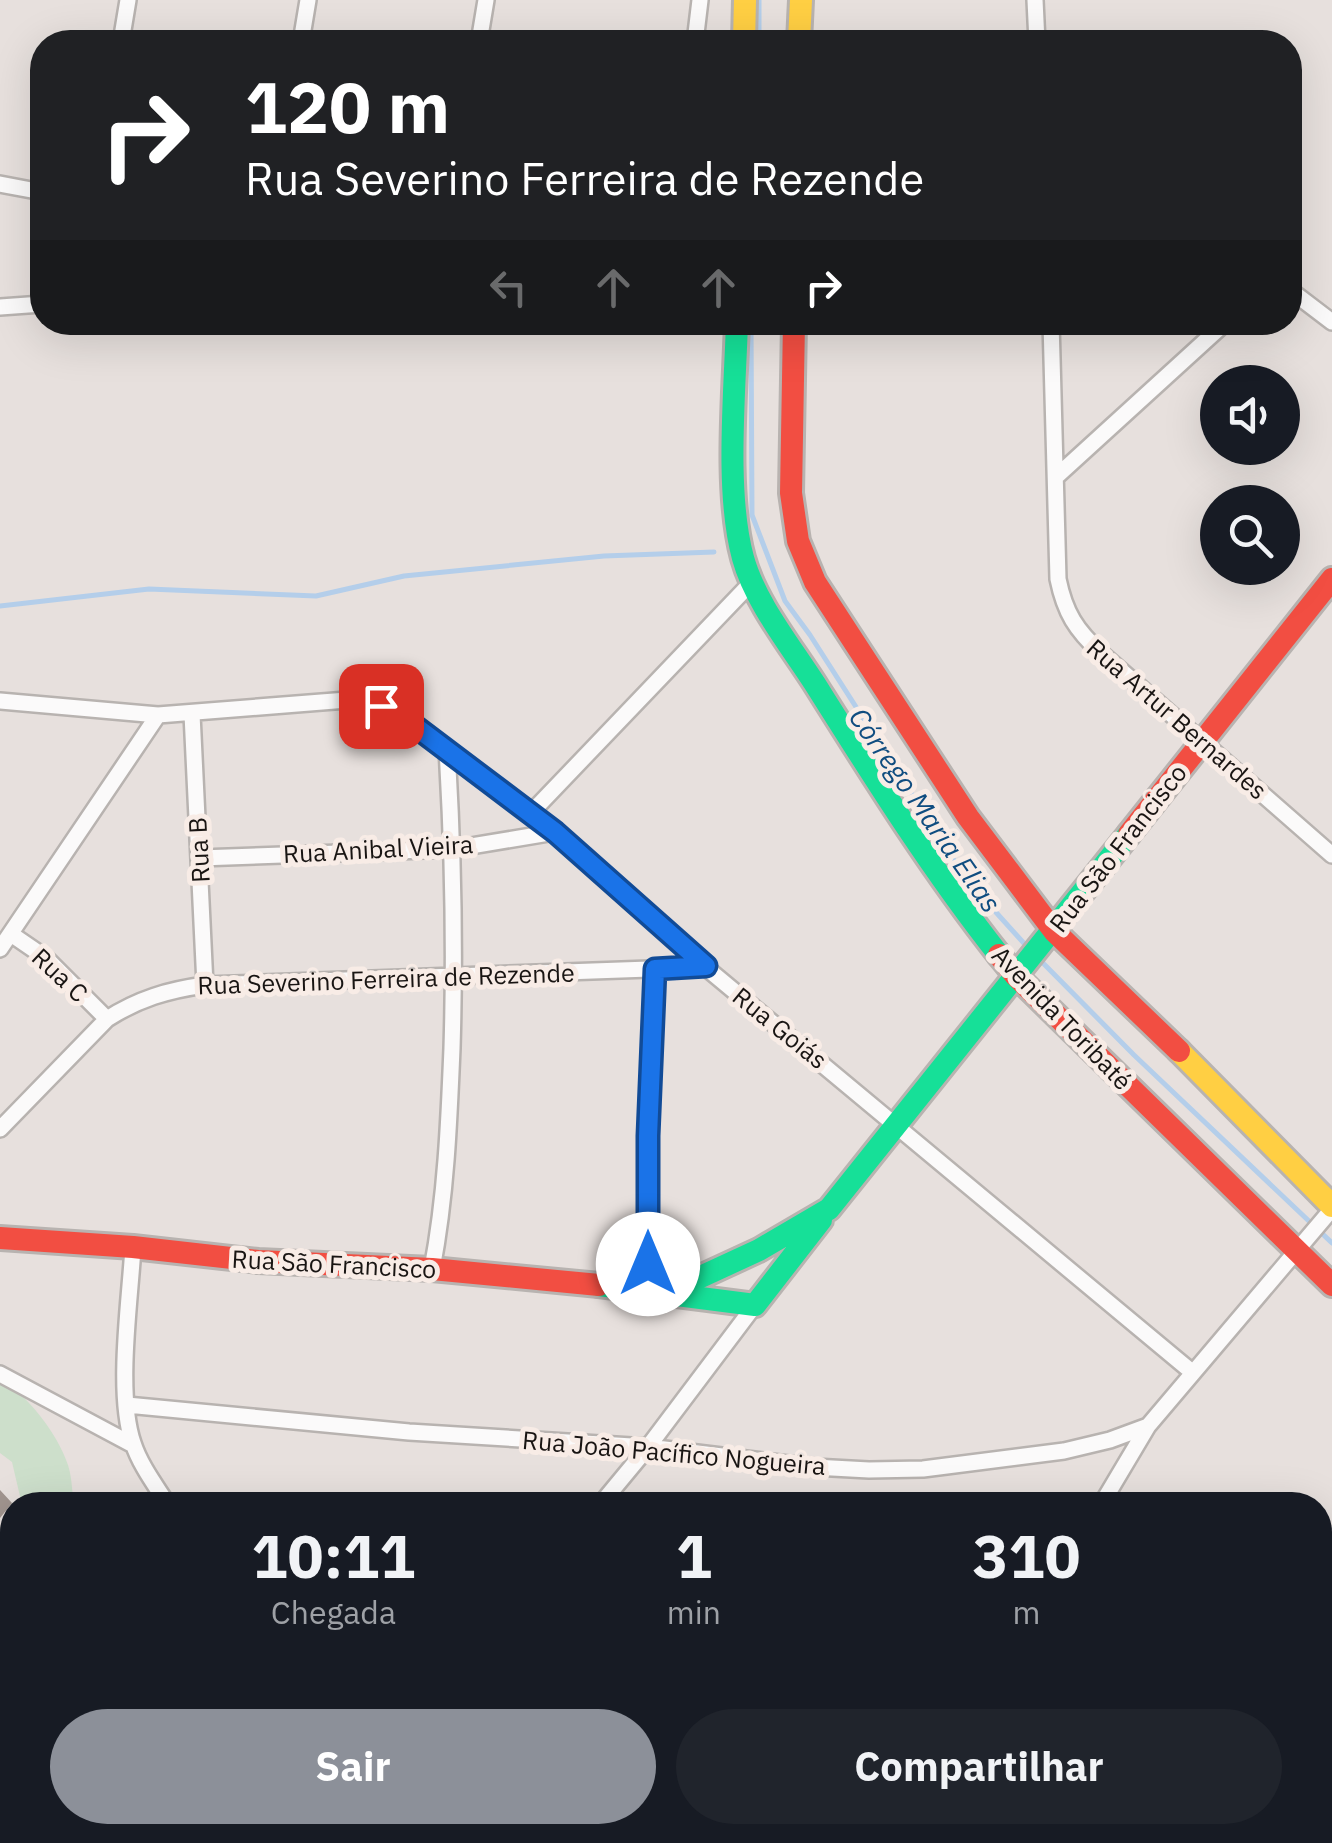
<!DOCTYPE html>
<html lang="pt">
<meta charset="utf-8">
<style>
body{margin:0;font-family:"IBM Plex Sans",sans-serif;background:#20242c;color:#f1f3f6;height:100vh;display:flex;flex-direction:column;font-size:38px;white-space:nowrap}
*{box-sizing:border-box;margin:0}
p{font-size:32px;color:#9ea1a6}
.icon{flex:none;width:55px;height:55px;fill:none;stroke:currentColor;stroke-width:2;stroke-linecap:round;stroke-linejoin:round}
.map{position:relative;flex:1;overflow:hidden}
.sheet{position:absolute;left:0px;top:1492px;width:1332px;height:352px;display:flex;flex-direction:column;background:#171b24;border-radius:40px 40px 0 0;box-shadow:0 10px 40px #0002}
.sheet>*{flex:none}
.guide{position:absolute;left:30px;top:30px;width:1272px;height:305px;border-radius:40px;box-shadow:0 10px 40px #0002;background:#202124;color:#fff;overflow:hidden}
.buttons{position:absolute;left:1200px;top:365px;display:grid;gap:20px}
.buttons a{display:grid;place-items:center;width:100px;height:100px;border-radius:50%;background:#171b24;box-shadow:0 10px 40px #0002;font-size:50px}
.pin{position:absolute;display:grid;place-items:center;width:85px;height:85px;color:#fff;margin:-42px;border-radius:20px;box-shadow:0 5px 15px #0006}
.me{position:absolute;width:110px;margin:-55px;rotate:0deg;stroke-linejoin:round;filter:drop-shadow(0 0 8px #0008)}
.turn{display:flex;align-items:center;gap:35px;height:210px;padding:0 50px;font-size:45px}
.turn .icon{width:130px;height:130px;stroke-width:2.5}
.turn b{display:block;font-size:70px;line-height:85px}
.lanes{display:flex;align-items:center;height:95px;padding:0 50px;background:#0003;justify-content:center;gap:50px;direction:ltr}
.lanes .off{opacity:.35}
.eta{display:flex;justify-content:space-evenly;align-items:center;height:170px;text-align:center}
.eta b{font-size:60px;font-weight:700;line-height:70px}
.action{display:flex;gap:20px;margin-top:auto;padding:20px 50px}
.action a{flex:1;height:115px;border-radius:60px;background:#8c9099;color:#fff;font-size:40px;font-weight:700;line-height:115px;text-align:center}
.action a+a{background:#20242c;color:#f1f3f6}
.map>svg:first-child{display:block}
.green{fill:#cddfcb}
.lines{fill:none;stroke-linecap:round;stroke-linejoin:round}
.stream{stroke:#b4ceea;stroke-width:5}
.building{fill:#a1958f}
.street-casing{stroke:#b8b3b0;stroke-width:20}
.fast-casing{stroke:#b8b3b0;stroke-width:28}
.slow-casing{stroke:#b8b3b0;stroke-width:28}
.jam-casing{stroke:#b8b3b0;stroke-width:28}
.street{stroke:#fbfafa;stroke-width:15}
.fast{stroke:#16e098;stroke-width:22}
.slow{stroke:#ffcf43;stroke-width:22}
.jam{stroke:#f24e42;stroke-width:22}
.route-casing{stroke:#114b97;stroke-width:25}
.route{stroke:#1a73e8;stroke-width:18}
.labels{text-anchor:middle;stroke-width:10;stroke-linejoin:round;paint-order:stroke}
.street-label{font-size:25px;fill:#191513;stroke:#f8ece6}
.water-label{font-size:28px;font-style:italic;fill:#104d80;stroke:#f8ece6}
</style>
<div class="map">
<svg width="1332" height="1843" viewBox="0 0 1332 1843">
<rect width="100%" height="100%" fill="#e7e0dd"/>
<path class="green" d="M0,1378C29,1397 57,1433 68,1465C72,1477 72,1492 74,1505H22L12,1462L0,1453Z
M0,1571L12,1583V1640L0,1623Z
M12,1680V1832L15,1833L0,1837V1687Z"/>
<g class="lines">
<path class="stream" d="M759,0V42
M751,322L752,515L785,601L810,635L966,879L1030,950
M0,606L149,589L316,596L404,576L604,556L714,552
M1038,958L1134,1055L1332,1243"/>
</g>
<path class="building" d="M0,1490L12,1503L0,1518Z
M122,1492L129,1505H105L103,1502Z"/>
<g class="lines">
<g class="street-casing">
<path id="street" d="M1035,0L1037,42
M121,42L128,0
M301,42L308,0
M479,42L486,0
M695,42L700,0
M0,184L42,192
M1290,290L1332,322
M0,307L42,304
M1051,322L1058,579C1065,613 1076,630 1101,653L1332,855
M1057,476L1226,322
M0,701L158,715L347,700L381,706L408,721L555,832L710,971L1192,1372
M192,714L205,985
M529,815L752,582
M200,858L453,849L555,832
M11,934L46,958L107,1019
M0,949L158,715
M0,1129L107,1019C138,999 168,990 205,985L706,967
M133,1247C130,1301 116,1393 133,1443C140,1465 156,1486 168,1505
M432,1269C446,1196 449,1122 452,1048C455,949 453,850 447,750
M649,1291L646,1238L655,969
M0,1374L133,1445
M127,1405L409,1432L648,1447L814,1467L869,1470L923,1469L1064,1451L1110,1440L1148,1426L1332,1209
M600,1505L648,1447L755,1305
M1101,1505L1148,1426
M1320,1789L1332,1795
M556,1832L576,1843
M841,1832L861,1843
M1117,1832L1137,1843
M230,1843L236,1832
M919,1843L924,1832"/>
</g>
<g class="fast-casing">
<path id="fast" d="M737,322C735,391 725,492 743,558C755,602 790,645 815,684C873,776 931,869 999,955
M599,1285L755,1305L821,1220
M668,1292L759,1250L829,1209L1129,834"/>
</g>
<g class="slow-casing">
<path id="slow" d="M744,42L745,0
M799,42L801,0
M1179,1051L1332,1206"/>
</g>
<g class="jam-casing">
<path id="jam" d="M794,322L791,493L798,541L815,582L968,817L1054,931L1179,1051
M1129,834L1332,579
M999,955L1016,976L1332,1285
M0,1238L133,1247L258,1261L432,1269L599,1285"/>
</g>
<use href="#street" class="street"/>
<use href="#fast" class="fast"/>
<use href="#slow" class="slow"/>
<use href="#jam" class="jam"/>
</g>
<g class="lines">
<g class="route-casing">
<path id="route" d="M381,706L408,721L555,832L706,966L655,969L648,1136V1264"/>
</g>
<use href="#route" class="route"/>
</g>
<g class="labels">
<g class="street-label">
<text transform="translate(1177 719) rotate(41)" y="9">Rua Artur Bernardes</text>
<text transform="translate(1118 848) rotate(-52)" y="9">Rua São Francisco</text>
<text transform="translate(378 849) rotate(-3)" y="9">Rua Anibal Vieira</text>
<text transform="translate(199 850) rotate(-93)" y="9">Rua B</text>
<text transform="translate(60 975) rotate(43)" y="9">Rua C</text>
<text transform="translate(386 979) rotate(-2)" y="9">Rua Severino Ferreira de Rezende</text>
<text transform="translate(1062 1018) rotate(46)" y="9">Avenida Toribaté</text>
<text transform="translate(780 1028) rotate(39)" y="9">Rua Goiás</text>
<text transform="translate(334 1264) rotate(3)" y="9">Rua São Francisco</text>
<text transform="translate(674 1453) rotate(5)" y="9">Rua João Pacífico Nogueira</text>
</g>
<g class="water-label">
<text transform="translate(925 810) rotate(55)" y="10">Córrego Maria Elias</text>
</g>
</g>
</svg>
<div class="buttons">
<a><svg class="icon" aria-label="sound" viewBox="0 0 24 24"><path d="M4 9h4l5-4v14l-5-4H4zM17 9q2 3 0 6"/></svg></a>
<a><svg class="icon" aria-label="search" viewBox="0 0 24 24"><circle cx="10" cy="10" r="6"/><path d="M15 15l6 6"/></svg></a>
</div>
<div class="pin" style="left:381px;top:706px;background:#d93025"><svg class="icon" aria-label="arrive" viewBox="0 0 24 24"><path d="M6 21V4h12l-3 4 3 4H6"/></svg></div>
<svg class="me" style="left:648px;top:1264px" viewBox="-20 -20 40 40"><circle r="19" fill="#fff"/><path d="M0-13L10 11 0 6-10 11z" fill="#1a73e8"/></svg>
<div class="guide">
<div class="turn"><svg class="icon" aria-label="right" viewBox="0 0 24 24"><path d="M7 20v-9h11M14 6l5 5-5 5"/></svg><div><b>120 m</b>Rua Severino Ferreira de Rezende</div></div>
<div class="lanes"><svg class="icon off" aria-label="left" viewBox="0 0 24 24"><path d="M17 20v-9H6M10 6l-5 5 5 5"/></svg><svg class="icon off" aria-label="ahead" viewBox="0 0 24 24"><path d="M12 20V5M6 11l6-6 6 6"/></svg><svg class="icon off" aria-label="ahead" viewBox="0 0 24 24"><path d="M12 20V5M6 11l6-6 6 6"/></svg><svg class="icon" aria-label="right" viewBox="0 0 24 24"><path d="M7 20v-9h11M14 6l5 5-5 5"/></svg></div>
</div>
<section class="sheet">
<div class="eta">
<div><b>10:11</b><p>Chegada</p></div>
<div><b>1</b><p>min</p></div>
<div><b>310</b><p>m</p></div>
</div>
<div class="action"><a>Sair</a><a>Compartilhar</a></div>
</section>
</div>
